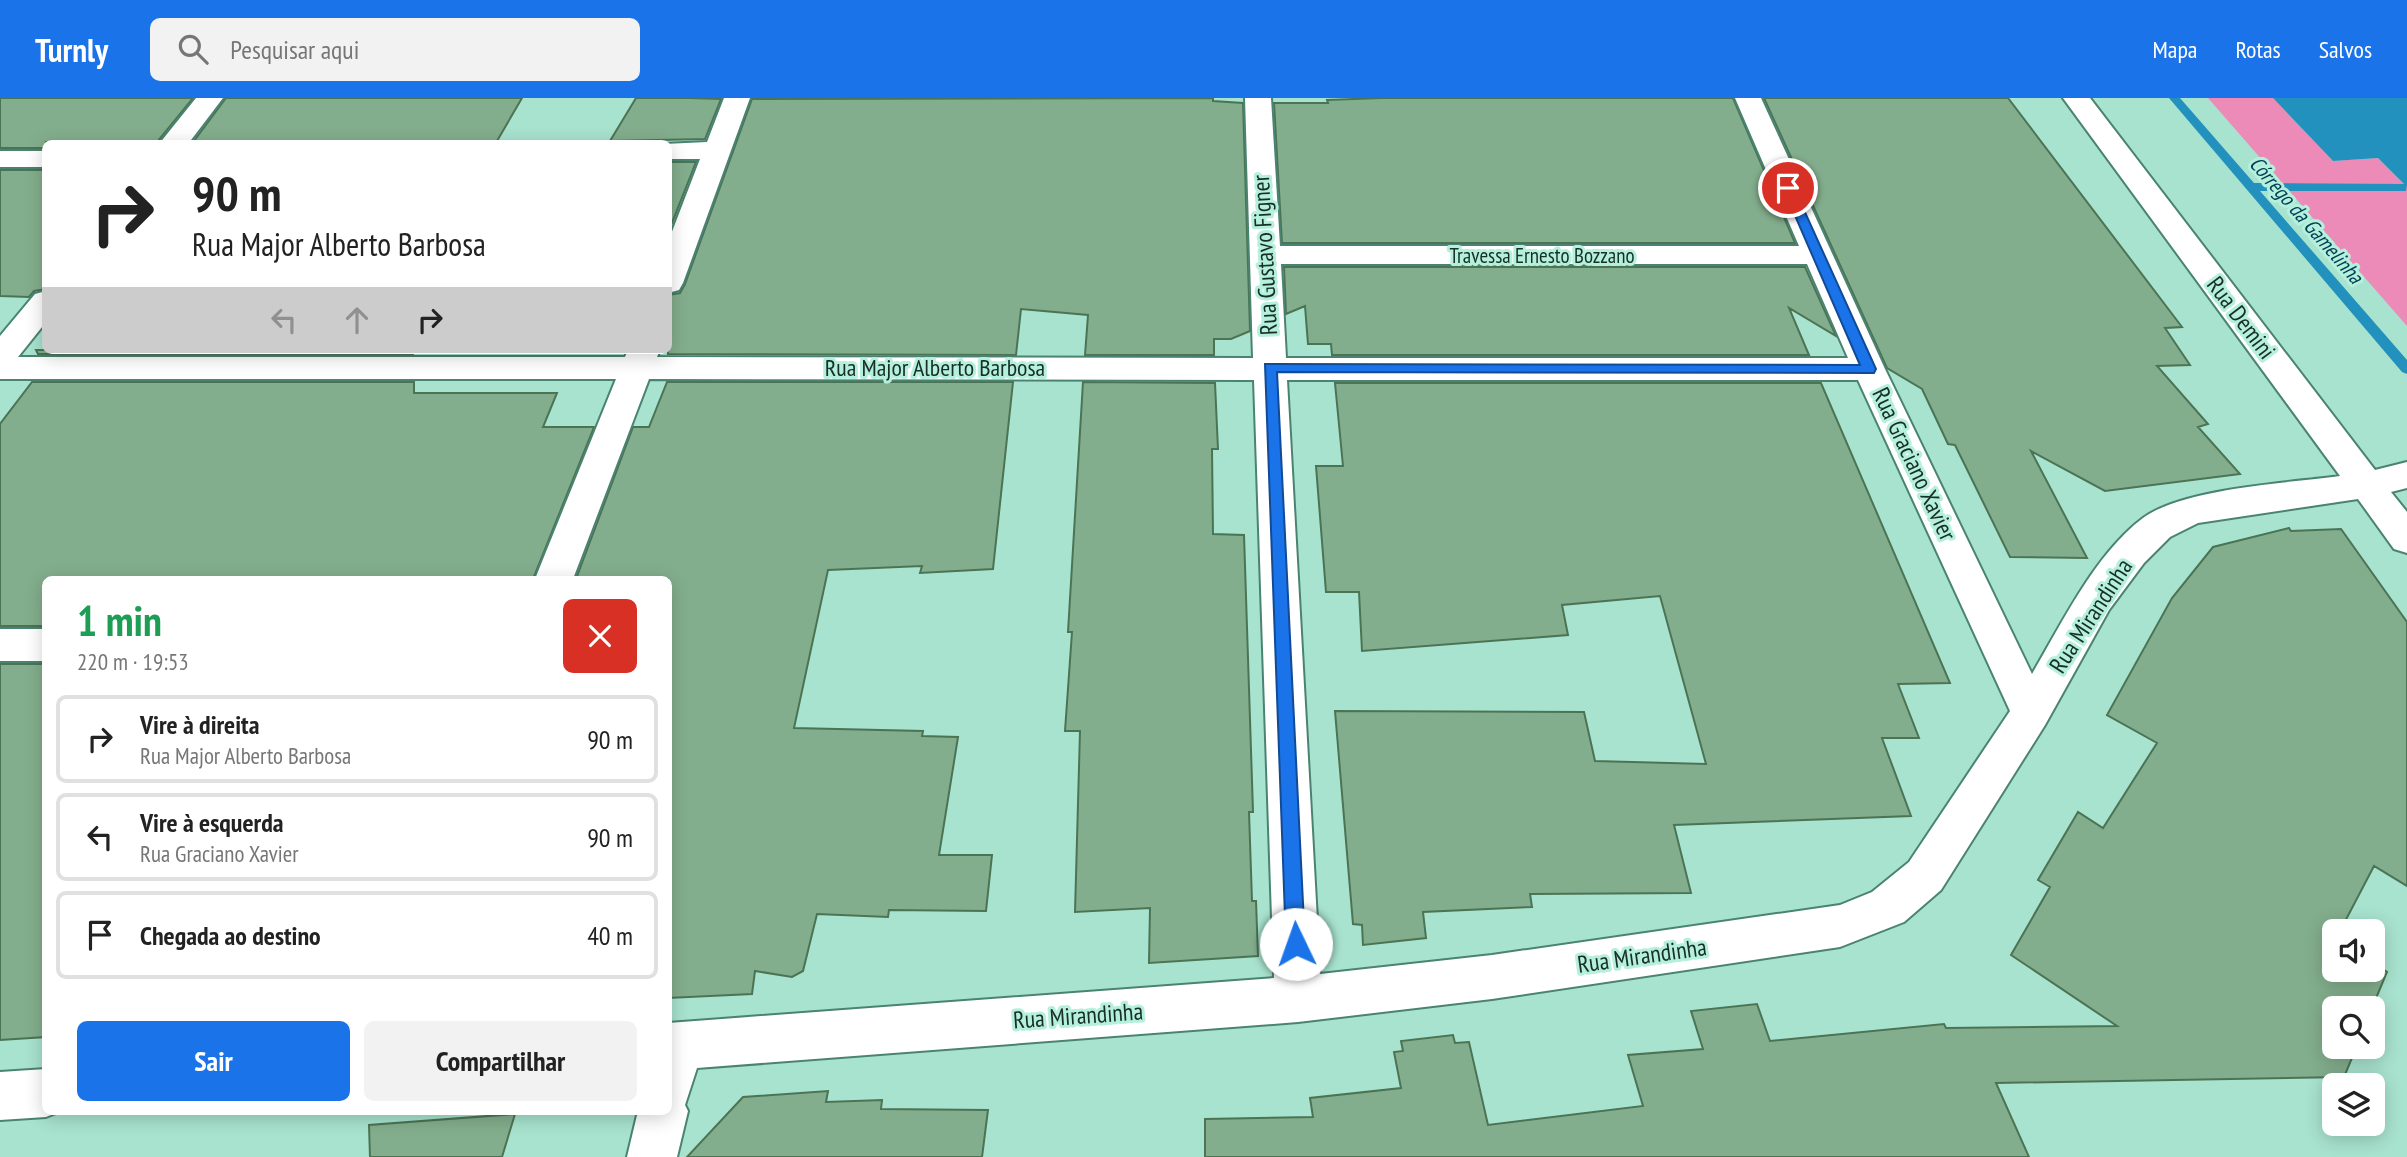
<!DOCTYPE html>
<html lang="pt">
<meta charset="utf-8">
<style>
body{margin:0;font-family:"PT Sans Narrow",sans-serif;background:#f2f2f2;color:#222;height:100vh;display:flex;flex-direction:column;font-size:26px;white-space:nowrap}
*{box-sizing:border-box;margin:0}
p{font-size:23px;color:#767676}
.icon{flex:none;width:38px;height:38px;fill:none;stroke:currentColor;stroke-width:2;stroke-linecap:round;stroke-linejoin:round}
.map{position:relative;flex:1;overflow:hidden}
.drawer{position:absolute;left:42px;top:478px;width:630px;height:539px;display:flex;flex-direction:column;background:#fff;border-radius:10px;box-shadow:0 4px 18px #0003}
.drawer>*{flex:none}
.guide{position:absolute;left:42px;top:42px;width:630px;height:214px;border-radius:10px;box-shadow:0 4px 18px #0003;background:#fff;color:#222;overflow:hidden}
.fabs{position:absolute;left:2322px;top:821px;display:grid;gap:14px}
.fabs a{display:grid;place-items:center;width:63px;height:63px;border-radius:10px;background:#fff;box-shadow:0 4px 18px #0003;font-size:35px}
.pin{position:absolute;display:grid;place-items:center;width:60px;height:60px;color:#fff;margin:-30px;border:4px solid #fff;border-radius:50%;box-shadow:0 2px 7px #0007}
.me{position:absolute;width:77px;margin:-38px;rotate:357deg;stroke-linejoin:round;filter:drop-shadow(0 0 5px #0008)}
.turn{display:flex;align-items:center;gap:24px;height:147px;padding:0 35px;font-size:32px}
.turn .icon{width:91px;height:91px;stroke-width:2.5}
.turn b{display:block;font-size:49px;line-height:60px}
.lanes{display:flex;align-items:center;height:66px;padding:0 35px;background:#0003;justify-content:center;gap:35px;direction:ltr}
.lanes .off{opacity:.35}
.round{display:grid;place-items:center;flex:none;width:74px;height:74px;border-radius:10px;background:#f2f2f2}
.headline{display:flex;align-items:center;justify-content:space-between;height:119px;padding:0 35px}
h1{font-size:42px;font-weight:700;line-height:52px;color:#1e9e55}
.primary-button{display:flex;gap:14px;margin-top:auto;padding:14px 35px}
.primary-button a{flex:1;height:80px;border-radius:10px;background:#1a73e8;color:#fff;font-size:28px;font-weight:700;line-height:80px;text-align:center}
.primary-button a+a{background:#f2f2f2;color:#222}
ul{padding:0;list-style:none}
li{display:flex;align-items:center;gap:21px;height:88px;margin:0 14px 10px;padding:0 21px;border:4px solid #e0e0e0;border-radius:10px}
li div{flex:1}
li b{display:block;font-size:26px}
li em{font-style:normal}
header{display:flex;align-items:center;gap:42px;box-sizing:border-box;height:98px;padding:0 35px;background:#1a73e8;color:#fff}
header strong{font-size:33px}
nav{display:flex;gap:38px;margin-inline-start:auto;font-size:24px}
.search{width:490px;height:63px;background:#f2f2f2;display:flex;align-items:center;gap:18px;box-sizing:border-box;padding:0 24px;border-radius:10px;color:#767676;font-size:26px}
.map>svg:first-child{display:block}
.green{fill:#ec8bb8}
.water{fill:#2291be}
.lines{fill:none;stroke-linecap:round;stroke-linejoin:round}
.stream{fill:#2291be;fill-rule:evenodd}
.building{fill:#83ae8d;stroke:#4b7455;stroke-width:2}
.minor-casing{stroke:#4a8371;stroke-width:4}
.minor{fill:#fff;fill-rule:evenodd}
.route{fill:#1a73e8;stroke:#114b97;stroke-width:2}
.labels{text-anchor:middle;stroke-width:6;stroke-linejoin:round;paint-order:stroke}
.far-water-label{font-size:21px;font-style:italic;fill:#003e55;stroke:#b5f0dc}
.far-street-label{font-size:21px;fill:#172f27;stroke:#b5f0dc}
.street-label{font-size:24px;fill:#172f27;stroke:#b5f0dc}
</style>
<header>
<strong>Turnly</strong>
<div class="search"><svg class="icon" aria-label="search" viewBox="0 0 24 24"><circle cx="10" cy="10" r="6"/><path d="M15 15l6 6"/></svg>Pesquisar aqui</div>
<nav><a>Mapa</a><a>Rotas</a><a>Salvos</a></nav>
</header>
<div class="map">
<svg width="2407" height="1059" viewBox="0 0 2407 1059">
<rect width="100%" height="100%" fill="#a8e3cf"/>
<path class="green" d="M2208,0H2273L2333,63L2378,60L2407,89V228Z"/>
<path class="water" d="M2273,0H2407V89L2378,60L2333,63Z"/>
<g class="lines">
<path class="stream" d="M2169,0H2180L2254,85L2407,86L2406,93H2260L2407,262V276L2402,274Z"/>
</g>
<path class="building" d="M0,0H193L158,43L46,44V50H0Z
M226,0H522L497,43H194Z
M636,0H690L721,1L705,41L610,43Z
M1213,0V3L1243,5L1250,233L1231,241H1214V257H1085L1088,217L1021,211L1016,257L668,256V197L680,195L685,186L752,1Z
M1381,0H1733L1795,145H1282L1274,5H1328L1327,2Z
M1764,0H2008L2182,229L2165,230L2190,267L2157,268L2208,326L2198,329L2240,376L2105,393L2031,353L2087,460L2010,459L1955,347L1948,346L1922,291L1887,270Z
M668,64H696L668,135Z
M0,72H46V191L34,193L29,199L0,198Z
M1284,169H1805L1836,238L1789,210L1809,257H1332L1331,246H1308L1305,208L1286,216Z
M36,252H413V256H38Z
M32,284H414V295H557L543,329H594L533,481H46V528H0V326Z
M667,284H1013L993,471L920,475L922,468L828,472L794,630L923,633L922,638L958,639L939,757H992L986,813L889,812L888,819L817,816L803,873L792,879L755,873L752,896L668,900V481H576L633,329H649Z
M1083,284L1215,285L1218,351H1212L1213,436L1244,437L1253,714H1249L1252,803H1256L1258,858L1149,865L1150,810L1075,814L1080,633H1065L1072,534H1068Z
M1335,285H1821L1950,585L1898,586L1919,640H1882L1911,718L1674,727L1691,795L1530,796L1532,809L1423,814L1426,840L1363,847L1362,827L1353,826L1335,613L1584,614L1595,663L1706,666L1660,498L1562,507L1568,537L1362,553L1359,494H1326L1316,368H1343Z
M2289,430L2291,433L2341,431L2407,524V788L2374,768L2340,833H2334V872H2373V865L2387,874L2372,910H2334V948H2357L2344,979L1996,985L2029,1059H1205V1021L1313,1019L1310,1000L1401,990L1394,954L1403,953L1401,943L1453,937L1455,945L1469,944L1488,1027L1643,1008L1628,957L1703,951L1691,913L1757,906L1770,943L1944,926L1946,930L2117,928L2011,857L2050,789L2038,782L2078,714L2103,730L2157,645L2107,617L2172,500L2213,449Z
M0,566H46V939L0,942Z
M828,993L826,1004L882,1002L881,1011L988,1012L982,1059H687L743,999Z
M515,1016L502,1059H370L369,1027Z"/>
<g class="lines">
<g class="minor-casing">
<path id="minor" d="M196,0H223L188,46H159Z
M724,0H750L683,185L679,192L668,195V144L700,61H668V46H664L707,44Z
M1245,0H1271L1280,148H1799L1735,0H1761L1885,271L2032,576C2062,525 2095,456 2143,420C2184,390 2289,385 2340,378L2063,0H2090L2375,372L2407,364V390L2391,394L2407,414V455L2394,451L2358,401L2198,425L2170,439L2144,465L2109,512L2045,627L1941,792L1904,824L1840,849L1492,901L1298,924L697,970L685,1007L688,1013L677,1059H627L638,1013H668V925L1274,880L1254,282L649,281L573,481H535L616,281H0V238L35,196L46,193V224L18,259H625L628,252H660L657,259L1253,260ZM1281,166H1807L1848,260H1286ZM1287,282H1858L2010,613L1909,764L1872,794L1840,807L1492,857L1320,876Z
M0,53H46V69H0Z
M0,531H46V563H0Z
M46,971V1013H61L46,1019L0,1022V974Z"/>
</g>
<use href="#minor" class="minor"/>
</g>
<path class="route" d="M1784,87L1794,90L1876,271L1874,275L1277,274L1305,846L1303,853L1296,855L1289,853L1286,846L1265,266L1860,267L1783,90Z"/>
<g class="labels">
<g class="far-water-label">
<text transform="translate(2306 122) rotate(49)" y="7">Córrego da Gamelinha</text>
</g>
<g class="far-street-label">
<text x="1542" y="165">Travessa Ernesto Bozzano</text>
</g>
<g class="street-label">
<text transform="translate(1265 157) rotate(-93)" y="8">Rua Gustavo Figner</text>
<text transform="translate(2241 220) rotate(53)" y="8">Rua Demini</text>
<text x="935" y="278">Rua Major Alberto Barbosa</text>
<text transform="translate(1914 366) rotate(65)" y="8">Rua Graciano Xavier</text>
<text transform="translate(2091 518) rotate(-57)" y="8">Rua Mirandinha</text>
<text transform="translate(1642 858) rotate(-8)" y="8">Rua Mirandinha</text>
<text transform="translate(1078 918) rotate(-4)" y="8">Rua Mirandinha</text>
</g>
</g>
</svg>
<div class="fabs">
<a><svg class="icon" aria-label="sound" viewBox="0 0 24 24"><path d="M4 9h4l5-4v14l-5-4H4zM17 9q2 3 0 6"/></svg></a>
<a><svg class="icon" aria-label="search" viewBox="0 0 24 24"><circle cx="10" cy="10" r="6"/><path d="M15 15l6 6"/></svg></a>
<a><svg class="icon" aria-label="layers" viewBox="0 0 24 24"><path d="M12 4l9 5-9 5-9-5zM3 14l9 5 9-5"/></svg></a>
</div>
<div class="pin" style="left:1788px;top:90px;background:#d93025"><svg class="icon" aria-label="arrive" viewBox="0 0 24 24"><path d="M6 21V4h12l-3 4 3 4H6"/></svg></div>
<svg class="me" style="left:1296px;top:846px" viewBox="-20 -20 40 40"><circle r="19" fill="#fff"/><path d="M0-13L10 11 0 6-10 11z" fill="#1a73e8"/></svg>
<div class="guide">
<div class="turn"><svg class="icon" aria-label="right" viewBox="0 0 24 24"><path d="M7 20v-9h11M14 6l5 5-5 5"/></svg><div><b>90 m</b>Rua Major Alberto Barbosa</div></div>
<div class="lanes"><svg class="icon off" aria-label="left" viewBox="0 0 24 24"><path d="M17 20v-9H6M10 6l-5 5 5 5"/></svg><svg class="icon off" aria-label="ahead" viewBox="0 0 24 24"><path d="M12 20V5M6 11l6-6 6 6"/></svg><svg class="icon" aria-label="right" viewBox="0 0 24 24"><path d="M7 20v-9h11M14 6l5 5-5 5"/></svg></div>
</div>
<section class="drawer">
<div class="headline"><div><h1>1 min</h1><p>220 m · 19:53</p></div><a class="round" style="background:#d93025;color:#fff"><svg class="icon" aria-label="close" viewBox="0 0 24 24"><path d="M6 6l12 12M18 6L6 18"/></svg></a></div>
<ul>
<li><svg class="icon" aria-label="right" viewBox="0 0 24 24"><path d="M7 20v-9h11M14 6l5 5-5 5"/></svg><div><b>Vire à direita</b><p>Rua Major Alberto Barbosa</p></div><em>90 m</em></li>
<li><svg class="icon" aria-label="left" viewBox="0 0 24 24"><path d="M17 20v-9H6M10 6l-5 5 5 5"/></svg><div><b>Vire à esquerda</b><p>Rua Graciano Xavier</p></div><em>90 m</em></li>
<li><svg class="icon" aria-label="arrive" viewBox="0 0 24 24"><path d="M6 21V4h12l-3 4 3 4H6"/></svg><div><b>Chegada ao destino</b></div><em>40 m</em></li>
</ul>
<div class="primary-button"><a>Sair</a><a>Compartilhar</a></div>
</section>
</div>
